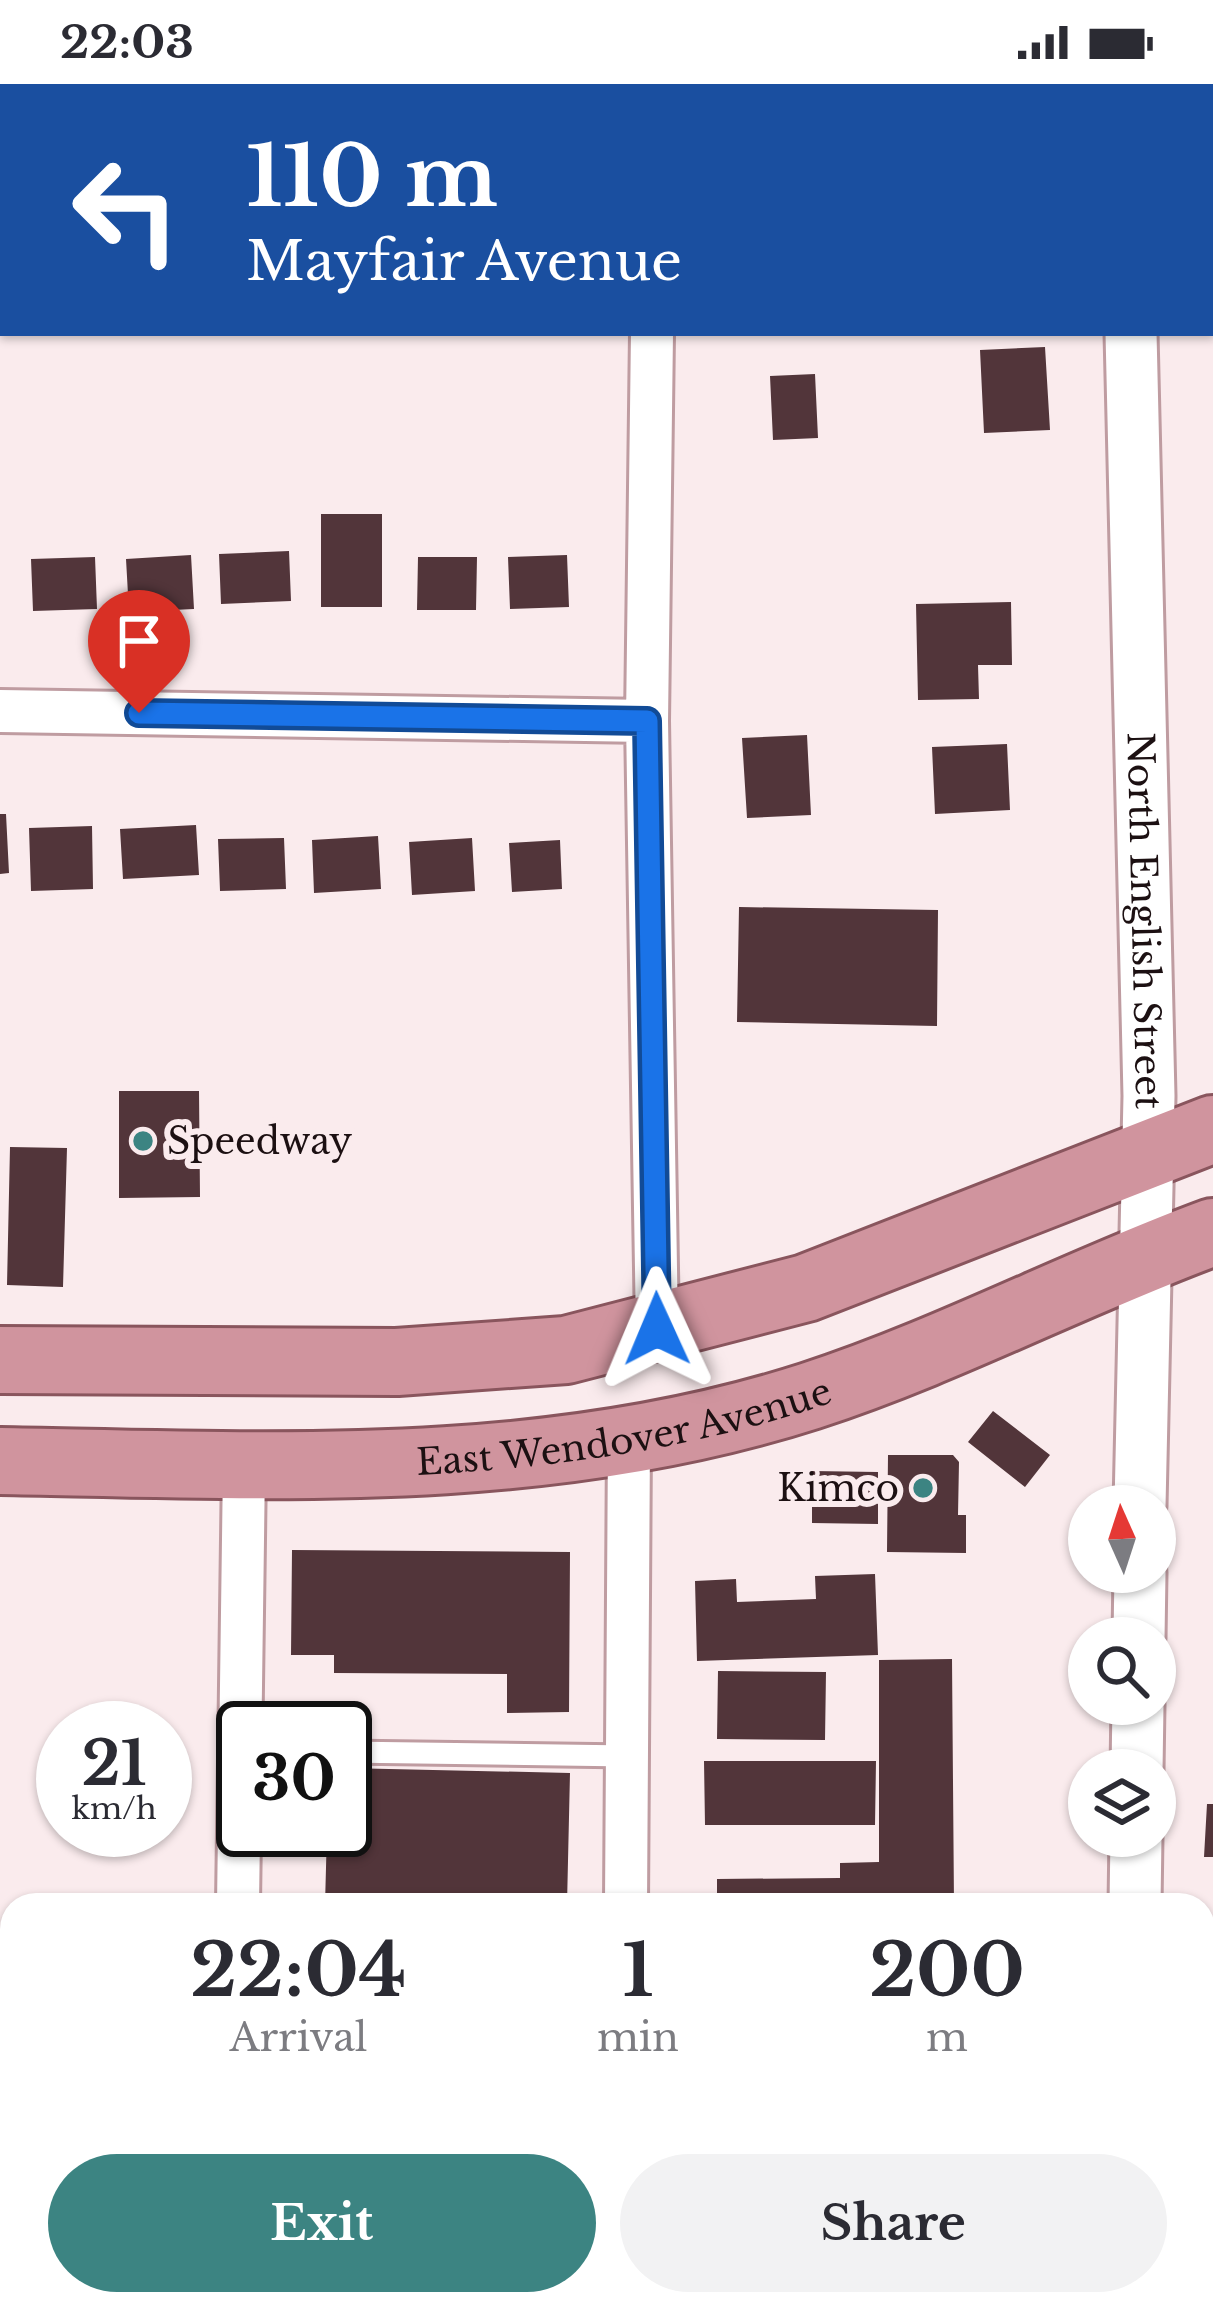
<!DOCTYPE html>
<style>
body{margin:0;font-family:"Libre Baskerville",serif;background:#f2f2f3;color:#2b2b33;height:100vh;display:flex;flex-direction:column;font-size:45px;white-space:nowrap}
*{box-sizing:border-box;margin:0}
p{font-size:39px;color:#7c7c81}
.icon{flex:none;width:66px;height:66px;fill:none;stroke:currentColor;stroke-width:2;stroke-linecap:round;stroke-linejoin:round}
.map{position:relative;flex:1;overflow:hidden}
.panel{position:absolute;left:0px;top:1809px;width:1215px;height:423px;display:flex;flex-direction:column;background:#fff;border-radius:36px 36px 0 0;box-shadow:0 3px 9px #0004}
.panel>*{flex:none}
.guide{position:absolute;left:0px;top:0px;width:1215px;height:252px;box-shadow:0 3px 9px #0004;background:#1a4fa0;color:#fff;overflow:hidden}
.needle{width:78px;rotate:357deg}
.fabs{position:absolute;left:1068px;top:1401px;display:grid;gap:24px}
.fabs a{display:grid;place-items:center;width:108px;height:108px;border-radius:50%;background:#fff;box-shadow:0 3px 9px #0004;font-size:60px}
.speed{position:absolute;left:36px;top:1617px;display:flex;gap:24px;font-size:60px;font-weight:700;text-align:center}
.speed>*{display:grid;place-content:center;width:156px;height:156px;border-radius:50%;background:#fff;box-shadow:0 3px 9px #0004;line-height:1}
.speed small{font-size:30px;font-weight:400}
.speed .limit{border:6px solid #111;border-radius:18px;background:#fff;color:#111}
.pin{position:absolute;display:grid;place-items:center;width:102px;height:102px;color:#fff;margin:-123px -51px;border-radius:50% 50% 50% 0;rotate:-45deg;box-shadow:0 0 12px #0007}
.pin .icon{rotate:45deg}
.me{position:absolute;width:132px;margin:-66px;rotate:359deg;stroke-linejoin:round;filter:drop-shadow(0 0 9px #0008)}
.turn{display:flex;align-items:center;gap:42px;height:252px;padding:0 48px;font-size:54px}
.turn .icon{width:156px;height:156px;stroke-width:2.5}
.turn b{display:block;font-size:84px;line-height:102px}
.eta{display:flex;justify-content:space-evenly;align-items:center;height:204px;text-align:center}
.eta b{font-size:72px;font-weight:800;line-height:84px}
.button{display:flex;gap:24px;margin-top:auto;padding:24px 48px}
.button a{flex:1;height:138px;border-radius:72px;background:#3c8482;color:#fff;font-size:48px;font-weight:800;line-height:138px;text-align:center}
.button a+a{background:#f2f2f3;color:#2b2b33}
.status{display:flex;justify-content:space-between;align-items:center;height:84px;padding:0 60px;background:#fff;direction:ltr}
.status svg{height:33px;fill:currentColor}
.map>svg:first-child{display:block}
.building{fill:#52353a}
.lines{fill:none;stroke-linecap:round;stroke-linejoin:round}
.service-casing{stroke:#bf9ca1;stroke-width:27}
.minor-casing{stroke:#bf9ca1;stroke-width:48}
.tertiary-casing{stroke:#bf9ca1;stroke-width:57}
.trunk-casing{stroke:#89555d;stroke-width:72}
.service{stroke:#fff;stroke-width:21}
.minor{stroke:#fff;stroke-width:42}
.tertiary{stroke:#fff;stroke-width:51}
.trunk{stroke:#d0949e;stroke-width:66}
.route-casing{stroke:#114b97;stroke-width:30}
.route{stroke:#1a73e8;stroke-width:21}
.poi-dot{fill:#3c8482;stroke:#faebed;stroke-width:4.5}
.labels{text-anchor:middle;stroke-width:12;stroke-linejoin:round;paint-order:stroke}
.street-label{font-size:36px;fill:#1c1012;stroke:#faebed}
.poi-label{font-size:36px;fill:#1c1012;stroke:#faebed;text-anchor:start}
</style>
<div class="status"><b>22:03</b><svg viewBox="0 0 49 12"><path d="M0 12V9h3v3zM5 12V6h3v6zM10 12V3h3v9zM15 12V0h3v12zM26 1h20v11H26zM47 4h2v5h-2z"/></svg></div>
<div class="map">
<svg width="1213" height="2231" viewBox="0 0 1213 2231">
<rect width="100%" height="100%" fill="#faebed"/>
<path class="building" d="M1045,263L1050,346L984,349L980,266Z
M815,290L818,354L773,356L770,292Z
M321,430H382V523H321Z
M289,467L291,517L221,520L219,470Z
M191,471L194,525L129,528L126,475Z
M567,471L569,523L510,525L508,473Z
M95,473L97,525L33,527L31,475Z
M418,473H477L476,526H417Z
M1011,518L1012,581H978L979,615L918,616L916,520Z
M807,651L811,731L747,734L742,654Z
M1007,660L1010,726L935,730L932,663Z
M0,730H6L9,789L0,790Z
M196,741L199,791L123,795L120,745Z
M92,742L93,805L31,807L29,744Z
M378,752L381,805L314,809L312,756Z
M284,754L286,805L220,807L218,755Z
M472,754L475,807L412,811L409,758Z
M560,756L562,805L512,808L509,759Z
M739,823L938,826L937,942L737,938Z
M119,1007H199L200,1113L119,1114Z
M10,1063L67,1064L63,1203L7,1201Z
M993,1327L1050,1371L1025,1403L968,1358Z
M888,1371H953L959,1378L958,1431H966V1469L887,1468Z
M812,1387L878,1388V1440L812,1439Z
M292,1466L570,1468L569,1628L507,1629V1590L334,1589V1571H291Z
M875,1490L878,1571L697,1577L695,1497L736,1495L737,1518L816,1515L815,1492Z
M952,1575L954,1821H717V1795L840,1794V1779L879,1778V1576Z
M718,1587L826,1588L825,1656L717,1655Z
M704,1677H876L875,1741H705Z
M345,1684L570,1689L567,1821H325L327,1746H345Z
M1207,1720H1213V1773H1204Z
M0,2185H12V2220H31V2231H0Z
M702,2220H843V2227L702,2229Z"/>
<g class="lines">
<g class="service-casing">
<path id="service" d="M345,1668L629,1672
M452,2220L467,2231"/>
</g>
<g class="minor-casing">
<path id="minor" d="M0,11H3
M652,249L647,637L657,1245
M0,627L647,637
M238,1821L244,1382
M626,1821L629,1356
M1203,1949L1213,1948
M229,2231L230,2220
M621,2231V2220"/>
</g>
<g class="tertiary-casing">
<g id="tertiary">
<path d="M1126,0V3"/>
<path id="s1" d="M1131,249L1149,1012L1140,1422"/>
<path d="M1139,1554L1140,1488"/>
<path d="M1137,1686L1138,1620"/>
<path d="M1135,1821L1136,1752"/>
<path d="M1128,2231V2220"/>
</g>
</g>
<g class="trunk-casing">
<g id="trunk">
<path d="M0,1276L397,1278L566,1266L806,1204L1213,1045"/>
<path id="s2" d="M0,1377C273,1382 546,1397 810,1312C948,1267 1077,1198 1213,1148"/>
</g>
</g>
<use href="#service" class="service"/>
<use href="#minor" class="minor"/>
<use href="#tertiary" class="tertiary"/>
<use href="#trunk" class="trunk"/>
</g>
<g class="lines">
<g class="route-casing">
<path id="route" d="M139,629L647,637L657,1245"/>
</g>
<use href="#route" class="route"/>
</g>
<g class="poi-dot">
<circle cx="143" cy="1057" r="12"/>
<circle cx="923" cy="1404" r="12"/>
</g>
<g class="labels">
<g class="street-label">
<text dy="13" stroke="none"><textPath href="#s1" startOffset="588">North English Street</textPath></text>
<text dy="13" stroke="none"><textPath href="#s2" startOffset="627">East Wendover Avenue</textPath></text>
</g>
<g class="poi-label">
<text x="167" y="1070">Speedway</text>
<text x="899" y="1417" text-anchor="end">Kimco</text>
</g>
</g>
</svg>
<div class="fabs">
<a><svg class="needle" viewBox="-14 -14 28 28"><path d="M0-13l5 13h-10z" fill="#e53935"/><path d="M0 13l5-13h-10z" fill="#7c7c81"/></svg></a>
<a><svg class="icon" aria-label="search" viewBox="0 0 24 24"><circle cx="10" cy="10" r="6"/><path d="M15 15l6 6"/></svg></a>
<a><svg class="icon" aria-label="layers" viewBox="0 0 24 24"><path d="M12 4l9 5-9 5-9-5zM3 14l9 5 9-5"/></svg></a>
</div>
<div class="speed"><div>21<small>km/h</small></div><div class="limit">30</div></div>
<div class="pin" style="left:139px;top:629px;background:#d93025"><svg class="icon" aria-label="arrive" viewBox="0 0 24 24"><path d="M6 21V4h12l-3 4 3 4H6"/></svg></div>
<svg class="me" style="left:657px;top:1245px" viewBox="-20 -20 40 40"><path d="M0-17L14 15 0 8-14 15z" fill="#1a73e8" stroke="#fff" stroke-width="4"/></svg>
<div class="guide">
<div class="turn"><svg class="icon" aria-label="left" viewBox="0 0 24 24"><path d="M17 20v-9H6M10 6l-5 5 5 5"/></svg><div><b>110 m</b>Mayfair Avenue</div></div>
</div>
<section class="panel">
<div class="eta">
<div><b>22:04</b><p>Arrival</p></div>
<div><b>1</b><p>min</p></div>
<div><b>200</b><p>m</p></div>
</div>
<div class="button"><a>Exit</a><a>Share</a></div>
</section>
</div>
